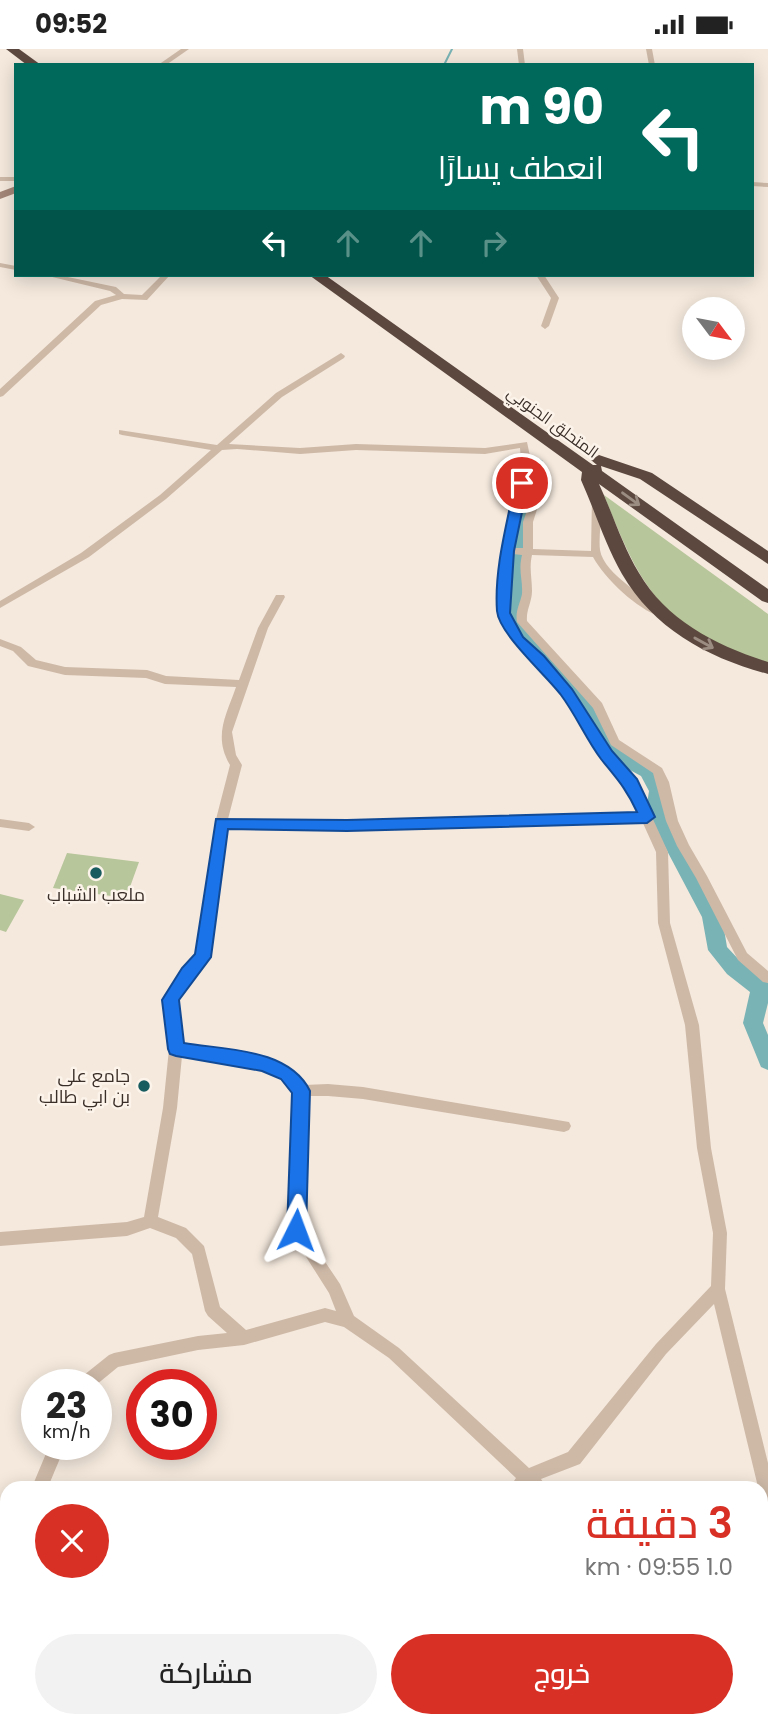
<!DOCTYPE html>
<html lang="ar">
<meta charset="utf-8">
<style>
body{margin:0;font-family:Poppins,Cairo,sans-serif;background:#f2f2f2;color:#222;direction:rtl;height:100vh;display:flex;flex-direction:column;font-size:26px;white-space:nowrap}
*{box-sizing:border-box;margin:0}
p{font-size:23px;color:#767676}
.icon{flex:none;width:38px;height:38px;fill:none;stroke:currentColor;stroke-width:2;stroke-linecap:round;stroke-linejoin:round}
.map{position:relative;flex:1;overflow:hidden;direction:ltr}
.details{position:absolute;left:0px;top:1432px;width:768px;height:247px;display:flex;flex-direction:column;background:#fff;border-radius:21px 21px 0 0;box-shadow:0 4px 18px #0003;direction:rtl}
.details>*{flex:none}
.top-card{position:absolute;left:14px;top:14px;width:740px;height:214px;border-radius:0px;box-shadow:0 4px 18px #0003;direction:rtl;background:#00695c;color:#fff;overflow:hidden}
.needle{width:46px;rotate:122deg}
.buttons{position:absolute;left:682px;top:248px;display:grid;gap:14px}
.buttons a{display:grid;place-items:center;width:63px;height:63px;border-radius:50%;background:#fff;box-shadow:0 4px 18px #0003;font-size:35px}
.speed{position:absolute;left:21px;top:1320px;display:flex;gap:14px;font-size:35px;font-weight:700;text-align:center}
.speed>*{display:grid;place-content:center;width:91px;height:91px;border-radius:50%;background:#fff;box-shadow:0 4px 18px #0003;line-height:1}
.speed small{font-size:18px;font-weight:400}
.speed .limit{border:10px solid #d22;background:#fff;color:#111}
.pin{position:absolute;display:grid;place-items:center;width:60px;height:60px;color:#fff;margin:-30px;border:4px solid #fff;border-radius:50%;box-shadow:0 2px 7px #0007}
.me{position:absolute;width:77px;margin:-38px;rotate:3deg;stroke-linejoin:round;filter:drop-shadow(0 0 5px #0008)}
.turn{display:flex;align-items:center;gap:24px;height:147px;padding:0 35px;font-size:32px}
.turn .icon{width:91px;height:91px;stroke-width:2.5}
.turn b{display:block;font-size:49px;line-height:60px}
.lanes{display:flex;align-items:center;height:66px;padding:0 35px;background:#0003;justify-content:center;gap:35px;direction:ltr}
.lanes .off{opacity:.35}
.round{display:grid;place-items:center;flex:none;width:74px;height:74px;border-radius:37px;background:#f2f2f2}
.head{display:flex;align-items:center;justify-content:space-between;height:119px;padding:0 35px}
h1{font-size:42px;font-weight:600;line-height:52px;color:#d93025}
.primary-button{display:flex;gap:14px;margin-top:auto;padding:14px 35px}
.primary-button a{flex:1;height:80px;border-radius:42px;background:#d93025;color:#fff;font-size:28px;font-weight:600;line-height:80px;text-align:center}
.primary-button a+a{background:#f2f2f2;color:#222}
.status{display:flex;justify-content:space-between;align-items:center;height:49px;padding:0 35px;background:#fff;direction:ltr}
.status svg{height:19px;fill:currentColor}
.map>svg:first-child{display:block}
.green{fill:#b7c69b}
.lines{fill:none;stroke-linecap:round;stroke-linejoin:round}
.stream{stroke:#79b3b5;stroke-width:2}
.river{fill:#79b3b5;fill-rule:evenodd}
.street{fill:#ceb9a7;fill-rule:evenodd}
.secondary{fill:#a38778;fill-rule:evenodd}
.highway{fill:#5c483f;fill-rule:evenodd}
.oneway{stroke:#9c8d83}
.route{fill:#1a73e8;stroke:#114b97;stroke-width:2}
.poi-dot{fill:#195c60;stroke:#fcf4ea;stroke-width:2.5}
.labels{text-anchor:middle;stroke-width:5;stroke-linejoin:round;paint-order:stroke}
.far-street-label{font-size:16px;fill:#3a2e28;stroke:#fcf4ea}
.poi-label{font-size:18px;fill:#3a2e28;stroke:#fcf4ea}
</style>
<div class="status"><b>09:52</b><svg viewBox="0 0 49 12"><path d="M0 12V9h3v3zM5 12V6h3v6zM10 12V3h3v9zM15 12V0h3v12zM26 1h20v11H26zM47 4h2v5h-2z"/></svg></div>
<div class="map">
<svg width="768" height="1678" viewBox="0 0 768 1678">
<rect width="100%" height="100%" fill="#f5e9dd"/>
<path class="green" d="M604,446L768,565V614C663,579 643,545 604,446Z
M67,804L139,813L126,849L53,839Z
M0,845L24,851L6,883L0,881Z"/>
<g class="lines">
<path class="stream" d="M444,16L452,0"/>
<path class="river" d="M536,408L543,412L534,455L527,470L525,521L528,541L523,554L522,572L533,586L564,615L599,659L612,691L629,706L653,718L667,742L664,762L722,868L727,898L741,913L768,934V954L763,974L768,986V1021L761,1018L743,974L750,943L727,925L708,901L702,868L646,762L649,742L641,727L617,714L600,699L589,682L585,665L552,623L521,594L506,572L507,554L512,541L509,521L511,470L518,455L529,412Z"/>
<path class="street" d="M181,0H189L166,16H158Z
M517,0H523L525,16H519Z
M646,0H652L655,16H649Z
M0,128H16V132H0Z
M752,133L768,134V138L752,137Z
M0,214L16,217V221L0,218Z
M44,226H58L116,238L124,245L142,246L162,226H170L147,251L122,250L101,256L3,347L0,348V340L95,252L116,246L110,242Z
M536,226H544L559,249L549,277L545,280L541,277L551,249Z
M341,304L345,307L344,309L282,348L229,395L300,399L356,395L485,399L527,393L531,412L514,499H523V473L540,424H546L548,426L533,473V500L591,502L592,449L594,447H600C604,464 598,484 600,501C604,526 650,550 666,565L661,568C637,560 605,530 593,508L532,506C529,519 532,529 532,542C532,553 526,561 527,572L602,654L619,691L662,719L669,733L678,772L689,796L707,827L747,904L768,922V934L763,933L738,911L696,829L677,797L666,772L653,724L611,696L593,659L517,573C515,562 520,555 522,545C523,531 518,522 522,506L513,505L508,564L522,588L543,608L571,641L610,703L635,731L668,803L670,874L699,976L711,1099L727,1184L725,1240L768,1414V1455L762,1453L761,1438H758L714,1255L666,1305L580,1415L541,1430L546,1438H510L516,1429L389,1309L344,1278L325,1273L244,1296L198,1301L118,1318L96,1336L77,1335L79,1330L109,1306L114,1304L198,1287L227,1284L208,1267L205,1262L192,1205L176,1189L150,1179L127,1187L0,1197V1183L127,1173L144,1168L163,1059L169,1000L163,951L183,919L197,905L215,774L230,716C213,687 226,667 236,638L165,635L146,629L65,626L28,617L13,602L0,597V590L21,598L36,611L65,618L147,621L166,627L239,631L258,579L276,546H284L285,548L268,579L232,683L236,706L242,716L228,770L347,773L639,764L626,736L602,709L563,647L535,612L514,592L498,564L503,502L521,412L520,399L485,405L356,401L300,405L237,400L222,401L166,450L89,508L0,559V552L81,504L160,446L211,401L122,386L119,385V381L217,396L276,344ZM642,772L656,803L658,874L685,976L697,1099L713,1184L711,1237L656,1295L568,1403L529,1419L399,1299L354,1267L340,1235L303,1180L308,1047H328L363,1050L564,1083L569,1081L571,1077L569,1073L363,1038L328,1035L304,1036L293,1021L264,1009L182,996L177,952L193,927L209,907L226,778L347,781ZM182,1007L263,1020L283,1029L294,1043L289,1181L329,1244L336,1262L325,1259L246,1281L220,1258L204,1197L186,1179L158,1168L177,1059Z
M0,770L29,774L35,778L29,782L0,778Z
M50,1395H66L48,1438H32Z
M7,1466V1482L0,1485V1469Z
M0,1502L7,1507V1592L0,1587Z
M768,1524V1542L761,1545V1527Z
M7,1614V1632L0,1633V1615Z
M7,1666V1671H23V1678H5Z
M172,1671H207L206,1678H169Z
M315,1671H333L332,1678H314Z
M484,1671H548L552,1678H488Z
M690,1671H708L711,1678H693Z"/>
<path class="secondary" d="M16,137V144L0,150V143Z"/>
<path class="highway" d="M6,0H19L41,16H27Z
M309,226H325L593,416H597L591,411L599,406L652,424L768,502V515L640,430L601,417L602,422L768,540V554L762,552L599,435C613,465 622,496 639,524C666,571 717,597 768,613V625C708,609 654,580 622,525C605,495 595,462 581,431L582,423Z"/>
</g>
<defs><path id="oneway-shaft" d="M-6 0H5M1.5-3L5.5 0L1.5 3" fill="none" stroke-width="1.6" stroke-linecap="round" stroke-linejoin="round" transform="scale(1.75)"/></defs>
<g class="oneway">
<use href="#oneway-shaft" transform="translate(631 450) rotate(36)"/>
<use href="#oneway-shaft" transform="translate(704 594) rotate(29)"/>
</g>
<path class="route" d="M522,431L528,434L514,502L510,564L523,588L544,607L572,640L612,702L637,730L655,768L647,774L347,782L228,780L211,908L179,951L184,994C225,1001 289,999 310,1042L306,1181L303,1187L296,1189L290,1187L287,1181L292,1044L281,1030L262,1022L176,1007L170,1005L168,1000L162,951L182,919L195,905L216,770L347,771L637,763C626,739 617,730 601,710C586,690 576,666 561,646C546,626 499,585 497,562C494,520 507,475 515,434Z"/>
<g class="poi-dot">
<circle cx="96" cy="824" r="7"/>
<circle cx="144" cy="1037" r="7"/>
</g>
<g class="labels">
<g class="far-street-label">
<text transform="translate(553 373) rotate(36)" y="6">المتحلق الجنوبي</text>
</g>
<g class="poi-label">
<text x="96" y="852">ملعب الشباب</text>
<text x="130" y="1033" text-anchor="end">جامع علي<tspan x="130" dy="21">بن ابي طالب</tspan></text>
</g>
</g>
</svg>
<div class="buttons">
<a><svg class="needle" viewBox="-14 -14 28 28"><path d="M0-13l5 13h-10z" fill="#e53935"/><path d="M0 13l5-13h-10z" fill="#767676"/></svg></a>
</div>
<div class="speed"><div>23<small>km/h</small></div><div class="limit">30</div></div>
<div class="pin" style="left:522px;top:434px;background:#d93025"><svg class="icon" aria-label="arrive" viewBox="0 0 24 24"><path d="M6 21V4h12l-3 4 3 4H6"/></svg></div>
<svg class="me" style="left:296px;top:1181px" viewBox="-20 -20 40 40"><path d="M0-17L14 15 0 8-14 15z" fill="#1a73e8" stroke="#fff" stroke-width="4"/></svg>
<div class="top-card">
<div class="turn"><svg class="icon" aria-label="left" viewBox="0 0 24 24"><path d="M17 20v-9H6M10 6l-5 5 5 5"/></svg><div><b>90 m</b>انعطف يسارًا</div></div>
<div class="lanes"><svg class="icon" aria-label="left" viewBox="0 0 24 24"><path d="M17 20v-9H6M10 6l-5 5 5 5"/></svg><svg class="icon off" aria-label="ahead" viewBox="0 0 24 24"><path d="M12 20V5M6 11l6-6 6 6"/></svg><svg class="icon off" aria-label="ahead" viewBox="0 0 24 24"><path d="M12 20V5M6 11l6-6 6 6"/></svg><svg class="icon off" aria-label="right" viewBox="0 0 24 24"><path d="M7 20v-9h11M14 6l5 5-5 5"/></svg></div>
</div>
<section class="details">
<div class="head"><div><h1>3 دقيقة</h1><p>1.0 km · 09:55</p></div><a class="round" style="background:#d93025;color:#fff"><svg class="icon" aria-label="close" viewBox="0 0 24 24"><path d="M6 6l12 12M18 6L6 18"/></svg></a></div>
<div class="primary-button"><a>خروج</a><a>مشاركة</a></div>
</section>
</div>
